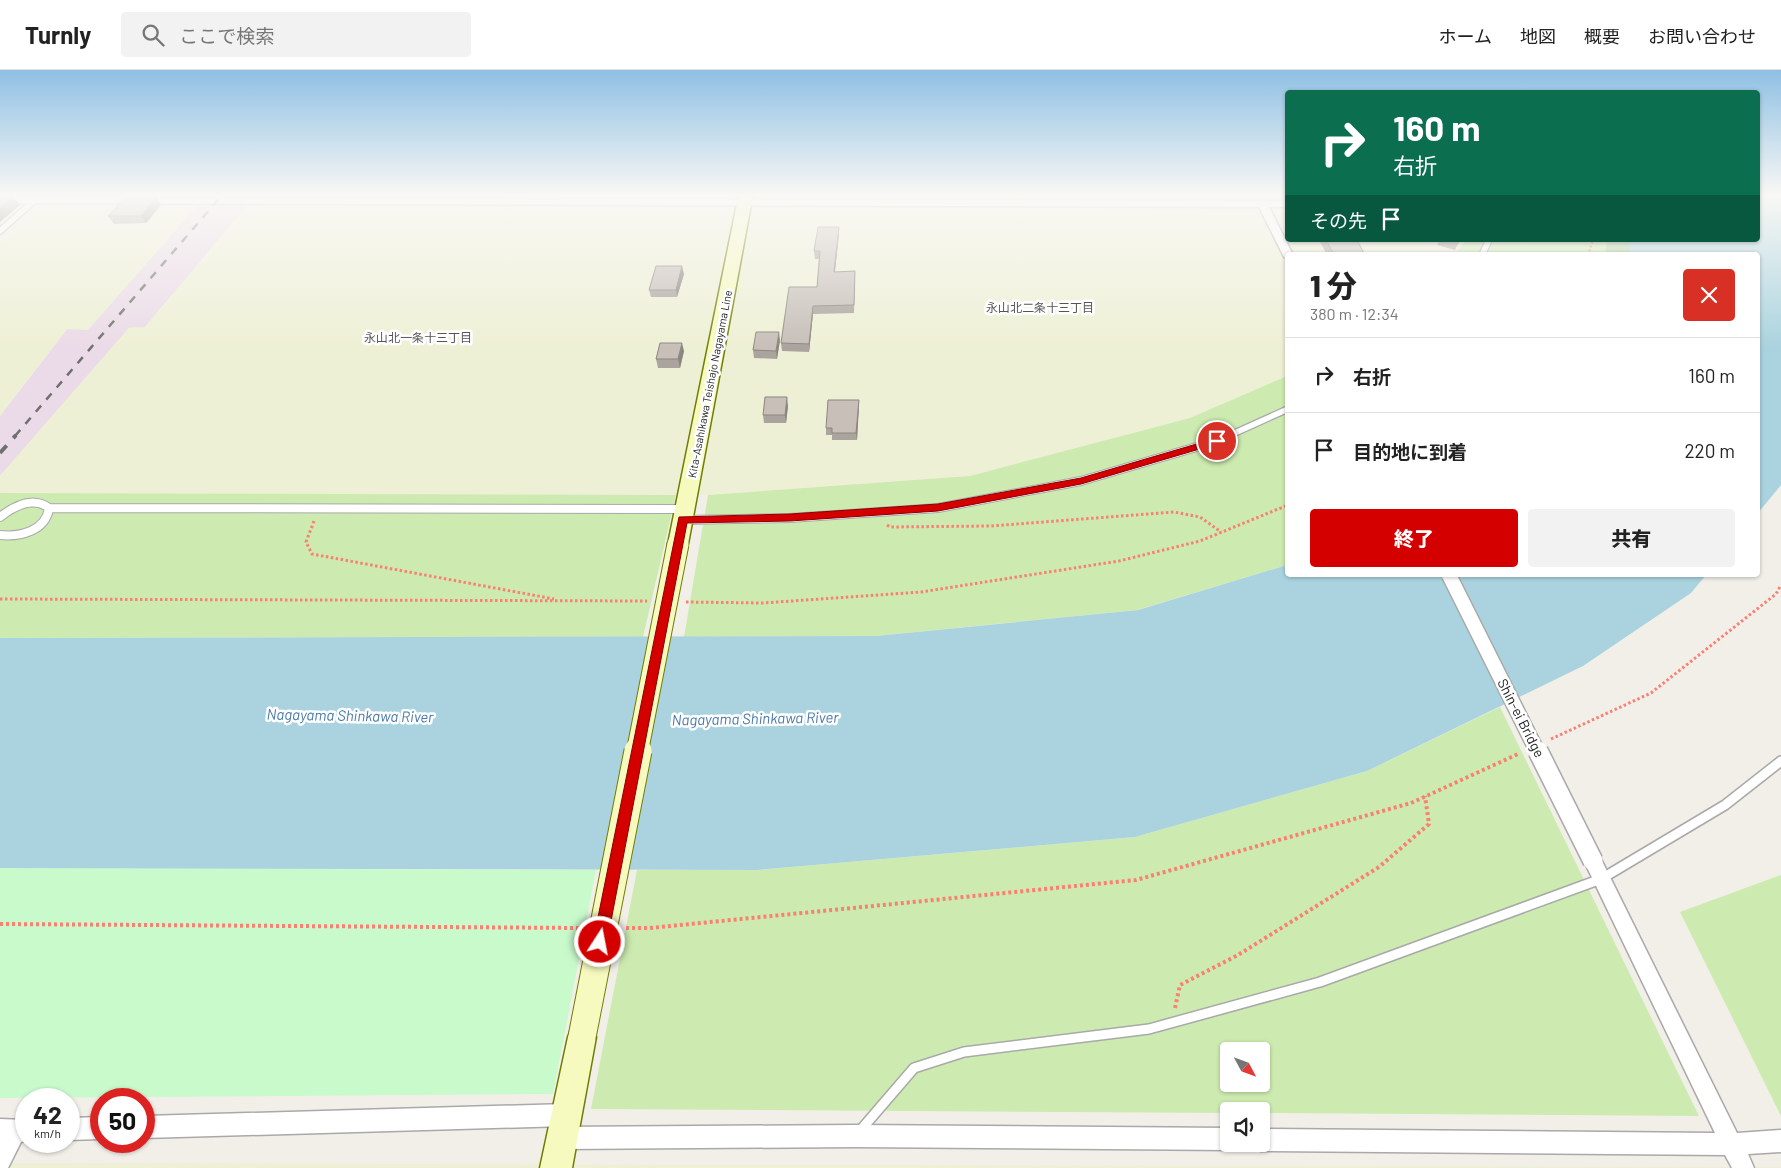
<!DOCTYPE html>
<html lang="ja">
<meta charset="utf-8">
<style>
body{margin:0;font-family:Barlow,"Noto Sans JP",sans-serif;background:#f2f2f2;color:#222;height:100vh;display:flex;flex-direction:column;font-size:19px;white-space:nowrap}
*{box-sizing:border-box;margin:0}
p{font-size:16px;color:#767676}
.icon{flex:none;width:28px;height:28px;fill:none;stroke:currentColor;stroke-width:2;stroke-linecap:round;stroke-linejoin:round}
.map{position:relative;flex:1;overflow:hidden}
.drawer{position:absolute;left:1285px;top:182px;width:475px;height:325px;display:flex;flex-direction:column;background:#fff;border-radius:5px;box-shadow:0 1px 4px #0004}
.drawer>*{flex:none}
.hud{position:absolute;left:1285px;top:20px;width:475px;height:152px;border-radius:5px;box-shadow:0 1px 4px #0004;background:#0b6e4f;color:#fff;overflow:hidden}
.needle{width:32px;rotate:131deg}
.fabs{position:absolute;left:1220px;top:972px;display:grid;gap:10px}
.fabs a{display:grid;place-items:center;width:50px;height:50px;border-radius:5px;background:#fff;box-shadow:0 1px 4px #0004;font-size:25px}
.speed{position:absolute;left:15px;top:1018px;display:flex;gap:10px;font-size:25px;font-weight:700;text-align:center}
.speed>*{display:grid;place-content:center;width:65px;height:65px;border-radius:50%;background:#fff;box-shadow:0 1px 4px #0004;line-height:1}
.speed small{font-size:12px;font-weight:400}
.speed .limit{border:8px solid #d22;background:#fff;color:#111}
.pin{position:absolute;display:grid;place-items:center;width:42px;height:42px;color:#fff;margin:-21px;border:2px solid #fff;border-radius:50%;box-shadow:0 1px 5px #0007}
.me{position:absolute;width:55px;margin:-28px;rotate:11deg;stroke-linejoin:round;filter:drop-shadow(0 0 4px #0008)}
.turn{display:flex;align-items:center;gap:18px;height:105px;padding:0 25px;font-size:22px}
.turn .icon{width:65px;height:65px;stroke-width:2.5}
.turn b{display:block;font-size:35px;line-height:42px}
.then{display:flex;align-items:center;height:48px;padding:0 25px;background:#0003;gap:10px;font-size:19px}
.round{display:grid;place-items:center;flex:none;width:52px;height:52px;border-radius:5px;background:#f2f2f2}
.overview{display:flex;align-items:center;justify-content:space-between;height:85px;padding:0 25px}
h1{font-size:30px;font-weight:800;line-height:38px}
.action{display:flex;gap:10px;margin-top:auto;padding:10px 25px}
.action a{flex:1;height:58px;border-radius:5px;background:#d40000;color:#fff;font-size:20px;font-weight:800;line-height:58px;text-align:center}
.action a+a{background:#f2f2f2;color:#222}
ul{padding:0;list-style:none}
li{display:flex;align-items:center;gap:15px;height:75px;padding:0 25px;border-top:1px solid #e0e0e0}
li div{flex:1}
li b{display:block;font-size:19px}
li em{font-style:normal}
header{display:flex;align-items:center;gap:30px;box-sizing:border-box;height:70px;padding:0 25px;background:#fff;border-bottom:1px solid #e0e0e0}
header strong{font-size:24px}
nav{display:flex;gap:28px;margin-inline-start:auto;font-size:18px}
.search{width:350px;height:45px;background:#f2f2f2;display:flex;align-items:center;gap:12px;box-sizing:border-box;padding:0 18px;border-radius:5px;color:#767676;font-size:19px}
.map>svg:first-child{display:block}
.industrial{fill:#ebdbe8}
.farmland{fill:#eef0d5}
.grass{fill:#cdebb0;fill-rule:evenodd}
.forest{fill:#add19e}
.park{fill:#c8facc}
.water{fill:#aad3df}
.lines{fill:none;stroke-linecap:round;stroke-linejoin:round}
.service-far2-casing{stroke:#a9a9a9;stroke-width:8}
.service-far1-casing{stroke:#a9a9a9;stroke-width:10}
.service-casing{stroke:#a9a9a9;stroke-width:12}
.minor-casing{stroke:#a9a9a9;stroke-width:3}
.secondary-casing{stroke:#707d05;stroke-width:3}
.path-far2{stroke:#fa8072;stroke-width:2.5;stroke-dasharray:2 2;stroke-linecap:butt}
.path-far1{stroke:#fa8072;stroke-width:3;stroke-dasharray:2.5 2.5;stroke-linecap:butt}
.path{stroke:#fa8072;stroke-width:4;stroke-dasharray:3 3;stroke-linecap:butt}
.service-far2{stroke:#fff;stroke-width:5.5}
.service-far1{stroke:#fff;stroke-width:8}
.service{stroke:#fff;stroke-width:9}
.minor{fill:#fff;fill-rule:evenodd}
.secondary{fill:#f7fabf;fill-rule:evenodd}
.rail-far1{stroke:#707070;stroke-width:2.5;stroke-dasharray:8 8;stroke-linecap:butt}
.rail{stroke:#707070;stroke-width:4;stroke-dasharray:10 10;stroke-linecap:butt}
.minor-bridge-far1-casing{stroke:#a9a9a9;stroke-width:17;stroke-linecap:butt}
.minor-bridge-casing{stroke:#a9a9a9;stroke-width:22;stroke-linecap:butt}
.secondary-bridge-far1-casing{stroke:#707d05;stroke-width:23;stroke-linecap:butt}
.secondary-bridge-casing{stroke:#707d05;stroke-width:29;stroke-linecap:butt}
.minor-bridge-far1{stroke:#fff;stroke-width:14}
.minor-bridge{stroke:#fff;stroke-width:19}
.secondary-bridge-far1{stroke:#f7fabf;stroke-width:21}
.secondary-bridge{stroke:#f7fabf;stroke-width:27}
.wall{fill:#aba49e}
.shaded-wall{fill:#8b8681}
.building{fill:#c7bfb8;stroke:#8b8681}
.route{fill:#d40000;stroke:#8a0000}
.labels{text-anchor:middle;stroke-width:5;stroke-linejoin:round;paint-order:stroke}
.far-street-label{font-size:11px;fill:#222;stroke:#fff}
.far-neighbourhood-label{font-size:12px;fill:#555;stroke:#fff}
.street-label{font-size:14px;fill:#222;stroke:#fff}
.water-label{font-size:15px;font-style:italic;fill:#4a7aab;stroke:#fff}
</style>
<header>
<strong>Turnly</strong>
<div class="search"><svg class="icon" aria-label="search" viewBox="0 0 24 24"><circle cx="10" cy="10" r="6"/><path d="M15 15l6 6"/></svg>ここで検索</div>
<nav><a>ホーム</a><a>地図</a><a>概要</a><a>お問い合わせ</a></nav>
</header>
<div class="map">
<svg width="1781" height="1098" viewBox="0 0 1781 1098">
<rect width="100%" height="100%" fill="#f2efe9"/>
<path class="industrial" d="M206,124H257L145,257L129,258L0,406V346L67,259L196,137Z"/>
<path class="farmland" d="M257,124H1287L1288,170H1466L1455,185H1288L1287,306L1190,348L970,406L708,425L0,423V406L129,258L145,257Z
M41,136L196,137L88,260L67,259L0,346V173Z
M0,1093L1781,1097V1098H0Z"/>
<path class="grass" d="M1466,170H1607L1605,185H1455Z
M1287,306V495L1137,540L876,566L684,567L708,425L970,406L1190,348Z
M0,423L676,425L643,567L0,568Z
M1500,637L1699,1046L1261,1043V1041H1229V1043L591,1039L637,800H757L1135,767L1367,701ZM1229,981H1261V1014H1229Z
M1781,805V1046L1680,842Z"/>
<path class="forest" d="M1607,170H1630V185H1605Z"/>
<path class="park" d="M0,798L596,800L553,1024L0,1028Z"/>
<path class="water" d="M1758,124H1781V415L1758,443V185H1630V170H1758Z
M1287,495L1288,505H1706L1691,523L1583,596L1367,701L1135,767L757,800L0,798V568L876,566L1138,540Z"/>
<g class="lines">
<g class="service-far2-casing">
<path id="service-far2" d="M0,161L35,130
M1482,185L1489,170
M1228,366L1288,339"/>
</g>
<g class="service-far1-casing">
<path id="service-far1" d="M49,438L683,439
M0,447C14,436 33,426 49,438C46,461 20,467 0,465
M683,450L790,448L938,438L1081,411L1217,371L1231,365"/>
</g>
<g class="service-casing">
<path id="service" d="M859,1062L914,998L964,982L1149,959L1320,912L1601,809L1725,735L1781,691"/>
</g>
<g class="minor-casing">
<path id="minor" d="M0,127L1288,131V137H1269L1293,185H1288V188L1284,187L1259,137L0,133Z
M1593,783L1599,785L1737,1063L1781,1060V1082L1748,1084L1754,1098H1732L1725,1085L1261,1081L1253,1078L1252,1074H1261V1059L1715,1063L1584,791L1587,785Z
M567,1034L575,1037L578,1045L575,1053L567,1056L144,1068V1046Z
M101,1047V1069L69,1070V1048Z
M0,1049L26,1050L27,1071L21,1072L8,1098H0Z
M855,1055L1229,1058V1074H1238L1237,1077L1229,1080L855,1077L562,1079L554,1076L551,1068L554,1060L562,1057Z"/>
</g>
<g class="secondary-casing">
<path id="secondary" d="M739,124H753L688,474L685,479L678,481L671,479L668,474Z
M582,953L592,957L596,967L572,1098H540L568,967L572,957Z"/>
</g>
<path class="path-far2" d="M1588,185L1593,170"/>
<path class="path-far1" d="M314,451L306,472L312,484L554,529
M887,455L890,457L991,456L1174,442L1200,447L1221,462
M0,529L647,531
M686,532L763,533L921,522L1119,491L1200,471L1288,435
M1551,669L1651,623L1776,524L1781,515"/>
<path class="path" d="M0,854L582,858
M626,858H650L1136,810L1411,733L1520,683
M1175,938L1180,915L1238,885L1379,797L1429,754L1425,726"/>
<use href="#service-far2" class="service-far2"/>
<use href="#service-far1" class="service-far1"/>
<use href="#service" class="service"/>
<use href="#minor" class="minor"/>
<use href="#secondary" class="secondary"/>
<path class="rail-far1" d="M15,366L223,124"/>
<path class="rail" d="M0,383L16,365"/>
<g class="minor-bridge-far1-casing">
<path id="minor-bridge-far1" d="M1449,505L1538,683"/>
</g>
<g class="minor-bridge-casing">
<path id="minor-bridge" d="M1538,681L1593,791"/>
</g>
<g class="secondary-bridge-far1-casing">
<path id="secondary-bridge-far1" d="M637,683L678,474"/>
</g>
<g class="secondary-bridge-casing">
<path id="secondary-bridge" d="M582,967L638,681"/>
</g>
<use href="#minor-bridge-far1" class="minor-bridge-far1"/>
<use href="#minor-bridge" class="minor-bridge"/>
<use href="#secondary-bridge-far1" class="secondary-bridge-far1"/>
<use href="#secondary-bridge" class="secondary-bridge"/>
</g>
<path class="wall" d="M0,124H35L0,125Z
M136,124H171L170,126Z
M161,135L146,153L114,154L108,146Z
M839,164L835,202L855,201L854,243L813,244L809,282L782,281L781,273L817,217L819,189H815L814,181Z
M1319,170H1357L1365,185H1327Z
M1440,170H1460L1455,180L1437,175Z
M684,204L677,227H651L649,220Z
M780,270L777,289L754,288L753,280Z
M684,281L680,298H658L656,289Z
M859,330L857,370H832V365H826V358Z
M788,336L786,353H764L763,345Z"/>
<path class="shaded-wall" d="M13,126L20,135L0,152V137Z
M156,127L161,135L146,153L141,146Z
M839,157V164L834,209V202Z
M682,196L684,204L677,227L676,220Z
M813,236V244L809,282V274Z
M779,262L780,270L777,289L776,281Z
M682,273L684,281L680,298L678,289Z
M787,327L788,336L786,353L785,345Z
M859,330V337L857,370L856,363Z"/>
<path class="building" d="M0,126H13L0,137Z
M126,127H156L141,146H108Z
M818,157H839L834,202L855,201L854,235L813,236L809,274L781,273L789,217H817L820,181H814Z
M1326,170H1357L1365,185H1334Z
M1450,170H1460L1459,172Z
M656,196H682L676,220H649Z
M756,262H779L776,281L753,280Z
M660,273H682L678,289H656Z
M765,327H787L785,345H763Z
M828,330H859L856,363H832V358H826Z"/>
<linearGradient id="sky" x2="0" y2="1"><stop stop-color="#8fc0e4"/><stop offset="0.45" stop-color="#f9f8f5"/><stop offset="1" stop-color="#f9f8f5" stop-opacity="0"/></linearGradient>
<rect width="1781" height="278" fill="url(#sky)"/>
<path class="route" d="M1217,368L1222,371L1220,373L1081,414L938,441L790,451L687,453L607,872L605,877L600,879L595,877L593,872L679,447L790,444L938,434L1081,408Z"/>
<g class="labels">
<g class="far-street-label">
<text transform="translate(710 314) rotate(-79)" y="4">Kita-Asahikawa Teishajo Nagayama Line</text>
</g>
<g class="far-neighbourhood-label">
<text x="1040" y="242">永山北二条十三丁目</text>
<text x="418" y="272">永山北一条十三丁目</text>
</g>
<g class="street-label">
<text transform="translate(1521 648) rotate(63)" y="5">Shin-ei Bridge</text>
</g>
<g class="water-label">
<text transform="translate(350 646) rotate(1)" y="5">Nagayama Shinkawa River</text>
<text transform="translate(755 649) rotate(-1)" y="5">Nagayama Shinkawa River</text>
</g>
</g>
</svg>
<div class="fabs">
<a><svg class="needle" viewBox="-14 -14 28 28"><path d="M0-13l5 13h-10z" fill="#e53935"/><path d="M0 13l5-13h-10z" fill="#767676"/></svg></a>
<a><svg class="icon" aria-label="sound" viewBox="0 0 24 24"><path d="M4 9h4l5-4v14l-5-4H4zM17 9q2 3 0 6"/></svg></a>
</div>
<div class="speed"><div>42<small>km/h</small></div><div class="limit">50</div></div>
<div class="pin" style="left:1217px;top:371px;background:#d93025"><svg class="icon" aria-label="arrive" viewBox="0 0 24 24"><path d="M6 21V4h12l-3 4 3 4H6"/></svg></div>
<svg class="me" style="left:600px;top:872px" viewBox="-20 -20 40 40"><circle r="17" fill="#d40000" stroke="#fff" stroke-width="3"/><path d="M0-11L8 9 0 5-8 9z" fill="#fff"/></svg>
<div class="hud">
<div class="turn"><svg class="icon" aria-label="right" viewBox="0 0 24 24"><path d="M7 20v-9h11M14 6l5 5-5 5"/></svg><div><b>160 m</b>右折</div></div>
<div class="then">その先<svg class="icon" aria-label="arrive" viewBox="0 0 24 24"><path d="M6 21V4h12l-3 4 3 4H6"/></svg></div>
</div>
<section class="drawer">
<div class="overview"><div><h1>1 分</h1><p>380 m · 12:34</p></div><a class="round" style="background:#d93025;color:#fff"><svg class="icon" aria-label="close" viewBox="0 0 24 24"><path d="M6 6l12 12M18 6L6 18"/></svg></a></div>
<ul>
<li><svg class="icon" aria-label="right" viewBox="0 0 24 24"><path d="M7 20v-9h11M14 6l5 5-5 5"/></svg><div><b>右折</b></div><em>160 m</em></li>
<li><svg class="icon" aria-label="arrive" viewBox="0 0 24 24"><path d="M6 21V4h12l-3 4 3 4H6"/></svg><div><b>目的地に到着</b></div><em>220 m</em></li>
</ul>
<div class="action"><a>終了</a><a>共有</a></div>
</section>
</div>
